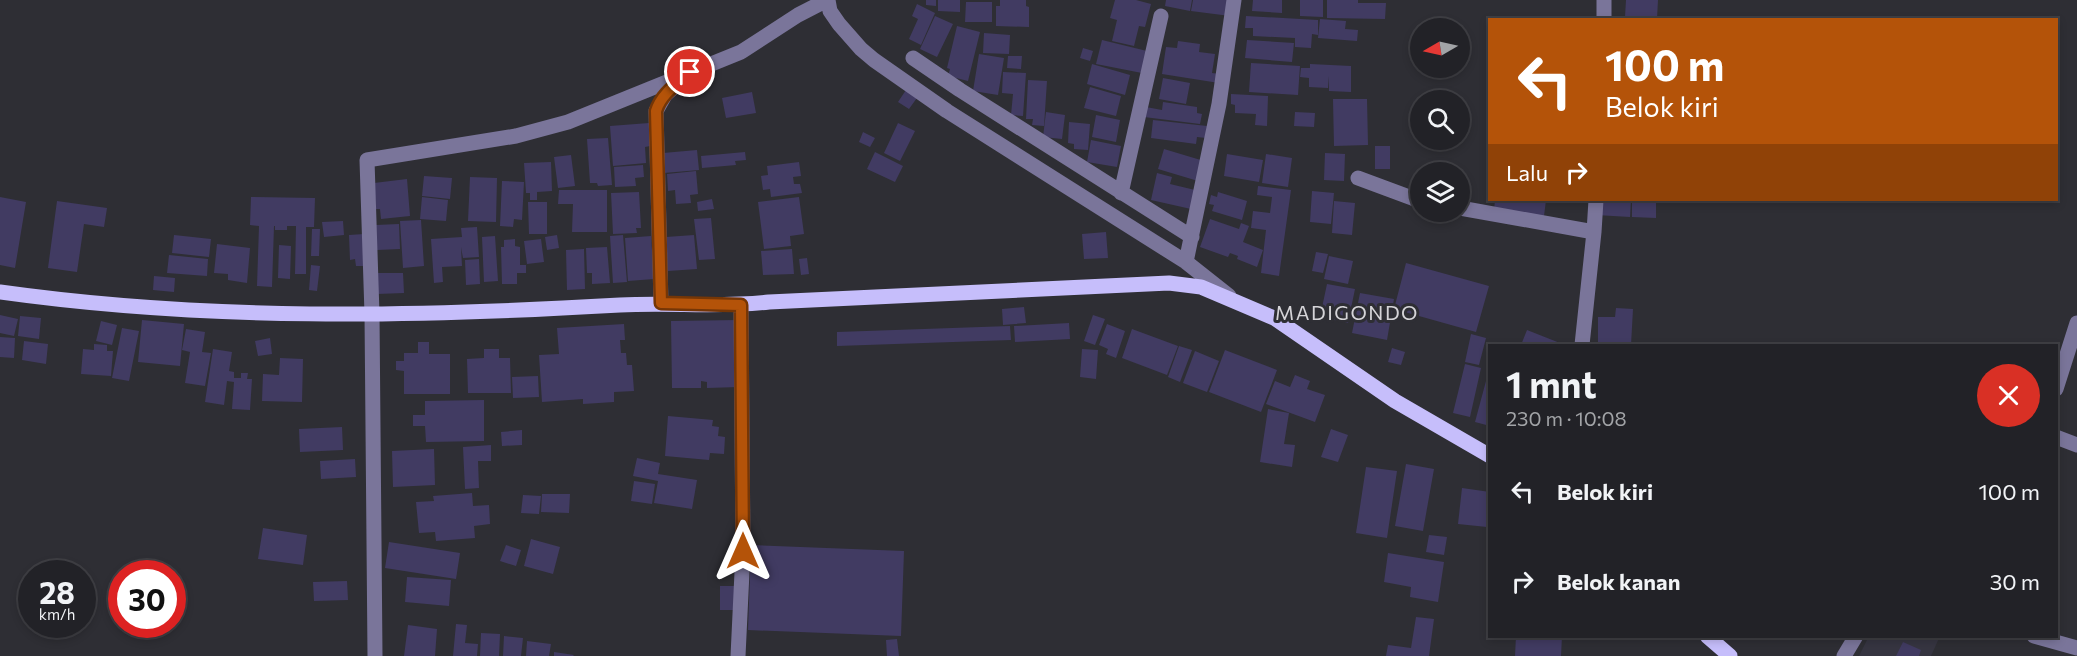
<!DOCTYPE html>
<html lang="id">
<meta charset="utf-8">
<style>
body{margin:0;font-family:Commissioner,sans-serif;background:#2a2a2f;color:#f1f3f6;height:100vh;display:flex;flex-direction:column;font-size:22px;white-space:nowrap}
*{box-sizing:border-box;margin:0}
p{font-size:20px;color:#a2a4a7}
.icon{flex:none;width:33px;height:33px;fill:none;stroke:currentColor;stroke-width:2;stroke-linecap:round;stroke-linejoin:round}
.map{position:relative;flex:1;overflow:hidden}
.side{position:absolute;left:1488px;top:344px;width:570px;height:294px;display:flex;flex-direction:column;background:#222227;border-radius:0px;box-shadow:0 3px 9px #0003,0 0 0 2px #3f3f44}
.side>*{flex:none}
.guide{position:absolute;left:1488px;top:18px;width:570px;height:183px;border-radius:0px;box-shadow:0 3px 9px #0003,0 0 0 2px #3f3f44;background:#b45309;color:#fff;overflow:hidden}
.needle{width:39px;rotate:261deg}
.buttons{position:absolute;left:1410px;top:18px;display:grid;gap:12px}
.buttons a{display:grid;place-items:center;width:60px;height:60px;border-radius:50%;background:#222227;box-shadow:0 3px 9px #0003,0 0 0 2px #3f3f44;font-size:30px}
.speed{position:absolute;left:18px;top:560px;display:flex;gap:12px;font-size:30px;font-weight:700;text-align:center}
.speed>*{display:grid;place-content:center;width:78px;height:78px;border-radius:50%;background:#222227;box-shadow:0 3px 9px #0003,0 0 0 2px #3f3f44;line-height:1}
.speed small{font-size:15px;font-weight:400}
.speed .limit{border:9px solid #d22;background:#fff;color:#111}
.pin{position:absolute;display:grid;place-items:center;width:51px;height:51px;color:#fff;margin:-26px;border:3px solid #fff;border-radius:50%;box-shadow:0 2px 6px #0007}
.me{position:absolute;width:66px;margin:-33px;rotate:0deg;stroke-linejoin:round;filter:drop-shadow(0 0 4px #0008)}
.turn{display:flex;align-items:center;gap:21px;height:126px;padding:0 18px;font-size:27px}
.turn .icon{width:78px;height:78px;stroke-width:2.5}
.turn b{display:block;font-size:42px;line-height:51px}
.then{display:flex;align-items:center;height:57px;padding:0 18px;background:#0003;gap:12px;font-size:22px}
.round{display:grid;place-items:center;flex:none;width:63px;height:63px;border-radius:32px;background:#2a2a2f}
.headline{display:flex;align-items:center;justify-content:space-between;height:102px;padding:0 18px}
h1{font-size:36px;font-weight:700;line-height:45px}
ul{padding:0;list-style:none}
li{display:flex;align-items:center;gap:18px;height:90px;padding:0 18px}
li div{flex:1}
li b{display:block;font-size:22px}
li em{font-style:normal}
.map>svg:first-child{display:block}
.built{fill:#363541}
.building{fill:#413b62}
.lines{fill:none;stroke-linecap:round;stroke-linejoin:round}
.minor{stroke:#7a759a;stroke-width:15}
.major{stroke:#c6befb;stroke-width:15}
.route-casing{stroke:#753606;stroke-width:15}
.route{stroke:#b45309;stroke-width:10}
.labels{text-anchor:middle;stroke-width:6;stroke-linejoin:round;paint-order:stroke}
.quarter-label{font-size:20px;letter-spacing:1.5px;fill:#d5d4d8;stroke:#2e2e34}
</style>
<div class="map">
<svg width="2077" height="656" viewBox="0 0 2077 656">
<rect width="100%" height="100%" fill="#2e2e34"/>
<path class="built" d="M1869,636H1940L1931,656H1859Z"/>
<path class="building" d="M926,0H936V6L926,5Z
M938,0H960V12L938,11Z
M1000,0H1026V6L1029,7V27L996,26V6H1000Z
M1115,0H1136L1151,4L1145,27L1139,26L1134,46L1112,41L1117,20L1110,18Z
M1166,0H1192L1190,11L1165,6Z
M1193,0H1232L1230,16L1191,11Z
M1253,0H1282V13L1252,11Z
M1300,0H1323V17L1300,16Z
M1327,0H1358V3H1386L1385,19L1327,18Z
M1626,0H1658L1657,19L1625,17Z
M966,2H992V22H965Z
M917,4L935,13L921,45L909,39L918,19L912,16Z
M935,16L953,24L937,57L920,49Z
M1246,16L1318,20V35L1312,34L1311,48L1295,47V38L1253,36V28H1245Z
M1320,19L1346,21L1345,29L1358,30L1357,41L1318,38Z
M957,26L980,32L968,81L948,76L950,69L947,68Z
M984,33L1010,35L1009,54L983,53Z
M1102,40L1147,51L1142,73L1096,64Z
M1247,40L1294,43L1292,62L1245,58Z
M1178,41L1200,44L1199,52L1215,54L1212,73L1220,74L1219,83L1162,74L1166,47L1177,48Z
M1083,48L1093,51L1090,61L1080,58Z
M979,54L1004,58L998,95L973,91Z
M1008,56H1022L1021,69L1007,68Z
M1251,63L1300,66L1298,95L1249,92Z
M1092,64L1130,75L1125,95L1087,84Z
M1310,64L1351,66V92L1329,91V76L1328,88L1309,87V78L1300,77L1301,68H1310Z
M1003,72L1026,73L1023,116L1011,115L1013,94L1002,93Z
M1163,78L1190,83L1186,104L1159,99Z
M1028,80L1047,81L1044,126L1032,125L1033,119H1026Z
M1090,87L1121,96L1116,116L1084,108Z
M906,90L919,95L909,109L898,102Z
M752,92L756,113L726,118L722,98Z
M1231,94L1268,96L1267,126L1255,125L1256,114L1235,113V105L1231,104Z
M1333,99H1367L1368,145L1334,146Z
M1163,102L1197,107V113L1202,114L1200,124L1144,117L1146,107L1162,110Z
M1046,112L1065,115L1062,139L1043,137Z
M1295,112L1315,113L1314,127L1294,126Z
M1096,115L1120,120L1116,142L1092,137Z
M1153,120L1207,126L1206,138L1197,137L1196,144L1151,138Z
M1069,122L1090,124L1088,150L1074,149V144L1068,143Z
M649,123L650,146L645,147L646,163L613,166L610,126Z
M898,123L915,131L900,161L884,153Z
M863,132L875,138L870,147L859,142Z
M608,138L612,185L598,186L597,183H590L587,139Z
M1091,140L1121,146L1117,167L1087,162Z
M1375,146H1390V169H1375Z
M1164,149L1204,161L1198,181L1158,169Z
M697,150L699,170L664,173L663,153Z
M745,152L746,160L735,161L736,165L702,168L701,156Z
M875,152L903,166L895,182L867,169Z
M1325,153L1345,154L1344,181L1324,180Z
M1227,154L1263,160L1259,182L1224,176Z
M1266,154L1292,158L1288,187L1262,183Z
M571,155L575,186L558,188L554,157Z
M551,162L552,191L537,192V200H530V193H526L524,163Z
M799,162L801,176L793,177L794,184H800L802,193L771,197L770,189L763,190L761,176L768,175L767,166Z
M643,165L644,177L635,178L636,186L615,187L614,167Z
M696,171L698,194L690,195L691,203L676,204L675,190L668,191L667,174Z
M1157,173L1172,177L1170,184L1195,190L1191,209L1151,200Z
M424,176L452,178L450,199L422,196Z
M470,177L497,178L496,222L468,221Z
M407,179L410,216L381,219L380,209H376L374,183Z
M502,181L524,182L522,220L514,219L513,227L500,226Z
M1258,186L1291,190L1279,276L1261,273L1266,230L1251,228L1253,211L1270,213L1272,197L1257,195Z
M559,190H607V232H572L573,204H558Z
M1312,191L1334,193L1331,224L1310,222Z
M639,192L641,228H636L637,233L613,234L611,193Z
M1218,192L1247,201L1242,220L1212,211L1214,205L1209,204L1211,195L1217,197Z
M0,197L26,202L15,268L0,265Z
M251,197L315,198L314,227H306V274H295L296,226H287V230H275V226H274L272,287L257,286L259,226L250,225Z
M422,197L448,200L446,221L420,219Z
M799,197L804,234L790,236L791,246L764,249L758,202Z
M712,199L714,209L698,211L697,202Z
M1495,200H1546L1544,216L1494,211Z
M1597,200H1631L1630,217L1596,215Z
M1632,200L1656,202V218L1632,217Z
M57,201L107,208L104,227L84,224L77,272L48,268Z
M1334,201L1355,203L1352,235L1332,233Z
M528,202H547V234H529Z
M711,218L715,259L699,260L694,219Z
M1210,219L1239,229L1241,223L1249,226L1243,242L1263,250L1257,267L1237,259L1238,256L1230,253L1228,257L1200,247Z
M421,220L424,266L403,268L400,221Z
M343,221L344,235L324,237L322,222Z
M399,224L400,249L377,250L376,225Z
M477,227L479,257L463,258L461,247L462,266L442,267L443,282L434,283L431,239L462,237L461,228Z
M312,229H320L319,256H311Z
M1106,232L1108,258L1084,259L1082,234Z
M364,234L366,266H356L355,259L350,260L349,235Z
M174,235L211,239L209,257L172,253Z
M557,235L559,248L547,250L545,237Z
M623,235L627,282L613,283L610,236Z
M694,235L697,269L668,271L666,237Z
M495,236L498,281L484,282L482,237Z
M651,236L654,279L628,281L625,238Z
M515,239V246L520,247V265H526V273H517V284H502L501,247H504V240Z
M541,239L544,262L527,264L524,241Z
M217,244L250,248L247,283L228,280V274L214,273Z
M279,245L291,246L290,279L278,278Z
M607,247L610,283L592,284V273H587L586,248Z
M584,249L585,289L567,290L566,250Z
M792,249L794,274L763,275L761,251Z
M1316,252L1328,254L1323,273L1312,271Z
M169,255L208,259L207,276L167,273Z
M1329,256L1353,261L1348,284L1324,279Z
M807,258L809,274L801,275L799,259Z
M479,259L480,284L466,285L465,260Z
M1406,263L1489,286L1476,332L1394,309Z
M311,265L320,266L317,291L309,290Z
M377,273H403L404,293L377,294Z
M154,276L175,278L174,292L153,290Z
M1327,284L1355,289L1348,323L1320,317Z
M1360,293L1394,299L1387,340L1352,333Z
M1024,307L1026,323L1003,325L1002,309Z
M1616,308L1633,309L1631,345L1598,343V317H1615Z
M0,315L18,319L14,336L0,333Z
M1093,315L1105,319L1095,345L1084,341Z
M20,316L41,318L39,339L18,336Z
M142,320L184,324L180,366L138,362Z
M739,320V387L707,388V382L701,381V388H672L671,321Z
M101,321L117,325L112,345L96,341Z
M1069,323L1070,339L1015,342L1014,326Z
M624,324L625,340H620L621,353H626L627,365H632L634,391L614,392V402L583,404V399L542,402L539,355L559,354L557,328Z
M1107,324L1125,331L1116,358L1106,354L1108,349L1099,345Z
M1010,326L1011,340L837,346V332Z
M122,328L139,331L129,381L112,378Z
M186,329L205,332L202,352L211,353L205,386L185,383L190,352L182,350Z
M1132,329L1178,346L1167,375L1122,358Z
M1527,330L1565,345H1521Z
M1471,334L1486,338L1479,365L1465,362Z
M0,337L15,338L14,358L0,357Z
M270,338L272,354L258,356L255,341Z
M24,341L48,344L46,364L22,360Z
M418,342H429V354H450V394H404V371L396,370V361H404V353H418Z
M94,344L107,345V351H113L111,376L81,374L83,349L94,350Z
M1179,346L1192,350L1180,382L1168,377Z
M1392,348L1405,352L1401,365L1388,362Z
M213,349L232,352L229,371L234,372V378H241V373H248L247,379H252L250,410L232,409L234,382L227,381L224,405L205,402Z
M484,349H499V358H510L511,393H468L467,359L484,358Z
M1082,349L1098,350L1096,379L1080,377Z
M1225,350L1277,370L1261,412L1209,392Z
M1195,351L1219,361L1207,392L1183,383Z
M280,358L303,359L302,402L262,401L263,374L279,375Z
M1465,364L1481,368L1470,417L1453,413Z
M1295,375L1310,381L1307,389L1325,395L1315,422L1266,404L1275,381L1290,387Z
M538,376L539,397L513,398L512,377Z
M1486,381L1490,382V426L1475,422Z
M484,400V441L426,442L425,426H413V415H425V401Z
M1268,409L1289,413L1284,444L1295,445L1292,467L1260,462Z
M668,416L713,420L712,426L719,427L718,436L725,437L724,454L710,453L709,460L665,456Z
M342,427L343,450L300,452L299,429Z
M1331,429L1348,435L1338,462L1321,457Z
M522,430V445L502,446L501,432Z
M491,445V461H478L479,488L465,489L463,447Z
M434,449L435,485L393,487L392,451Z
M637,458L660,463L658,474L697,480L692,509L654,503L658,481L633,476Z
M355,459L356,477L321,479L320,461Z
M1406,464L1434,469L1423,531L1395,526Z
M1366,467L1397,471L1387,538L1356,533Z
M634,481L655,484L652,504L631,501Z
M1462,488L1490,492L1487,527L1458,524Z
M472,493L473,506L489,505L490,524L474,526L475,538L436,541L435,532L419,533L416,502L434,501L433,496Z
M542,494H570L569,513L541,512Z
M523,495L541,496L539,514L521,513Z
M263,528L307,535L303,565L258,559Z
M1429,535L1447,537L1444,555L1426,552Z
M531,539L560,547L553,574L524,566Z
M389,542L460,553L456,579L385,568Z
M506,545L521,550L516,566L500,561Z
M751,545L904,551L901,636L748,630Z
M1388,553L1444,562L1438,602L1410,597L1411,587L1384,582Z
M407,577L451,580L449,606L405,602Z
M347,581L348,600L314,601L313,582Z
M720,586H735L736,610H720Z
M1416,617L1434,619L1429,656H1386L1388,645L1411,648Z
M456,624L467,625L465,643L478,644L477,656H453Z
M408,625L437,629L435,656H404Z
M481,633L500,634L499,656H480Z
M504,636L523,638L521,656H503Z
M1516,636H1562L1561,656H1515Z
M897,639L899,656H887L886,640Z
M527,641L551,644L549,656H526Z
M1903,642L1921,650L1919,656H1896Z
M554,652L574,655L573,656H554Z"/>
<g class="lines">
<path class="minor" d="M828,0L830,11L839,24L861,49L874,60L947,111L1186,262L1229,296
M1604,20V0
M913,58L960,90L1192,237
M1358,178L1420,201
M1121,193L1161,16
M1460,208L1594,232
M1186,262L1219,104L1234,0
M661,303L656,111L665,95L682,80
M1582,345L1594,232L1596,200
M2056,389L2077,323
M2056,437L2077,445
M2034,636L2077,648
M375,656L372,314L367,160L516,136L568,122L741,52L798,15L827,0
M738,656L743,551L741,305
M1844,656L1856,636"/>
<path class="major" d="M0,292C206,321 413,317 620,305C669,302 719,308 769,302L1169,283L1201,287L1274,318L1395,401L1490,456
M1707,636L1730,656"/>
</g>
<g class="lines">
<g class="route-casing">
<path id="route" d="M690,72C678,83 661,94 656,111L661,303L741,305L743,551"/>
</g>
<use href="#route" class="route"/>
</g>
<g class="labels">
<g class="quarter-label">
<text x="1347" y="320">MADIGONDO</text>
</g>
</g>
</svg>
<div class="buttons">
<a><svg class="needle" viewBox="-14 -14 28 28"><path d="M0-13l5 13h-10z" fill="#e53935"/><path d="M0 13l5-13h-10z" fill="#a2a4a7"/></svg></a>
<a><svg class="icon" aria-label="search" viewBox="0 0 24 24"><circle cx="10" cy="10" r="6"/><path d="M15 15l6 6"/></svg></a>
<a><svg class="icon" aria-label="layers" viewBox="0 0 24 24"><path d="M12 4l9 5-9 5-9-5zM3 14l9 5 9-5"/></svg></a>
</div>
<div class="speed"><div>28<small>km/h</small></div><div class="limit">30</div></div>
<div class="pin" style="left:690px;top:72px;background:#d93025"><svg class="icon" aria-label="arrive" viewBox="0 0 24 24"><path d="M6 21V4h12l-3 4 3 4H6"/></svg></div>
<svg class="me" style="left:743px;top:551px" viewBox="-20 -20 40 40"><path d="M0-17L14 15 0 8-14 15z" fill="#b45309" stroke="#fff" stroke-width="4"/></svg>
<div class="guide">
<div class="turn"><svg class="icon" aria-label="left" viewBox="0 0 24 24"><path d="M17 20v-9H6M10 6l-5 5 5 5"/></svg><div><b>100 m</b>Belok kiri</div></div>
<div class="then">Lalu<svg class="icon" aria-label="right" viewBox="0 0 24 24"><path d="M7 20v-9h11M14 6l5 5-5 5"/></svg></div>
</div>
<section class="side">
<div class="headline"><div><h1>1 mnt</h1><p>230 m · 10:08</p></div><a class="round" style="background:#d93025;color:#fff"><svg class="icon" aria-label="close" viewBox="0 0 24 24"><path d="M6 6l12 12M18 6L6 18"/></svg></a></div>
<ul>
<li><svg class="icon" aria-label="left" viewBox="0 0 24 24"><path d="M17 20v-9H6M10 6l-5 5 5 5"/></svg><div><b>Belok kiri</b></div><em>100 m</em></li>
<li><svg class="icon" aria-label="right" viewBox="0 0 24 24"><path d="M7 20v-9h11M14 6l5 5-5 5"/></svg><div><b>Belok kanan</b></div><em>30 m</em></li>
</ul>
</section>
</div>
